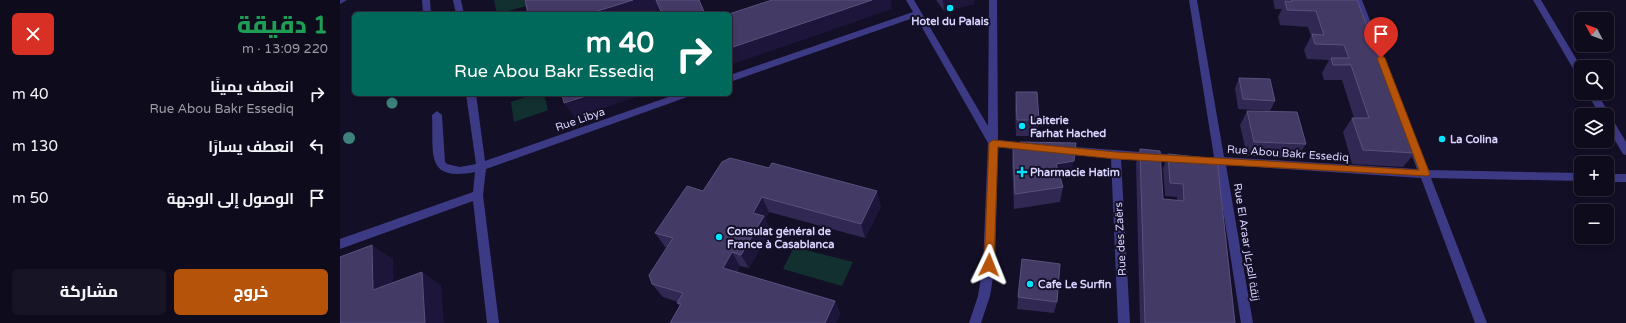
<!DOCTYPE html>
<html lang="ar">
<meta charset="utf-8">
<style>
body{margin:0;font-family:"Varela Round",Cairo,sans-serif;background:#171425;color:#f1f3f6;direction:rtl;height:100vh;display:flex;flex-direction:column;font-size:15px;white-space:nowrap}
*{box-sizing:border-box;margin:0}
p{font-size:13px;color:#9b9ba3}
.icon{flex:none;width:22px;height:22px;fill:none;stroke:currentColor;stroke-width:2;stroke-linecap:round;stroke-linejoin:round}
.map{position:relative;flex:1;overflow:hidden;direction:ltr}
.drawer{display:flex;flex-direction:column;background:#0e0b1c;width:340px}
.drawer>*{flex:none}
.hud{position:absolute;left:12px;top:12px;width:380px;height:84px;border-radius:6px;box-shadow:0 2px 6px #0003,0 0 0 1px #2e2b3b;direction:rtl;background:#00695c;color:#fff;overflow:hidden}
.needle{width:26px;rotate:311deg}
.controls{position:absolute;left:1234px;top:12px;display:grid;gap:8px}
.controls a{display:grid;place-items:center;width:40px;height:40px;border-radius:6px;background:#0e0b1c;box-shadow:0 2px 6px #0003,0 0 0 1px #2e2b3b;font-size:20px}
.pin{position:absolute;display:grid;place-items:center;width:34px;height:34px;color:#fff;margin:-41px -17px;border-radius:50% 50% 50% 0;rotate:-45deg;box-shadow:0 0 4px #0007}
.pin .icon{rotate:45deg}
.me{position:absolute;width:44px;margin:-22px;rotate:2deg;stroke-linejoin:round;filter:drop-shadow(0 0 3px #0008)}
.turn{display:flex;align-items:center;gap:14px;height:84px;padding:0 12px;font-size:18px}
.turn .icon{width:52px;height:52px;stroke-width:2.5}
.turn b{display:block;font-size:28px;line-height:34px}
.round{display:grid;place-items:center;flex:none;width:42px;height:42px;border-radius:6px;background:#171425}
.headline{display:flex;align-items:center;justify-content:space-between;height:68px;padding:0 12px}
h1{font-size:24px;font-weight:800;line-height:30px;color:#1e9e55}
.cta{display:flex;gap:8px;margin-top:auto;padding:8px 12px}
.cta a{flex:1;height:46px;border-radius:6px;background:#b45309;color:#fff;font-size:16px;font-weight:800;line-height:46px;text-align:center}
.cta a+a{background:#171425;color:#f1f3f6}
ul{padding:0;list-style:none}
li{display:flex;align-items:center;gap:12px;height:52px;padding:0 12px}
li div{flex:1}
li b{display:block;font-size:15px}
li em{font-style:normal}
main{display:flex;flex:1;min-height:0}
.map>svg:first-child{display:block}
.green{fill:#12302f}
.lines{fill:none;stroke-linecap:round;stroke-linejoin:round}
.minor{fill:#3d3a85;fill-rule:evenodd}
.tree{fill:#3d827b}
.wall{fill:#312854}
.shaded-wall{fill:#1d163a}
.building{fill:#433a66;stroke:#5a527e}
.route{fill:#b45309;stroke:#753606}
.poi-dot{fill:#00e5ff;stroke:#130f26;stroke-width:1.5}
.labels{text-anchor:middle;stroke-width:4;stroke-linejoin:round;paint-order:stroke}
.poi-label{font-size:11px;font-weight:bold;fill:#d9d4ff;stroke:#130f26;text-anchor:start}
.street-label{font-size:11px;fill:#d9d4ff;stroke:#130f26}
</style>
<main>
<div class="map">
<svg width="1286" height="323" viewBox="0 0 1286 323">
<rect width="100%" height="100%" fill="#130f26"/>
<path class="green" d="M154,0H184L186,6L157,14Z
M194,94H204L208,110L174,122L171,102Z
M454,247L513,262L502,286L443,269Z"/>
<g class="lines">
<path class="minor" d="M0,0H7L0,4Z
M82,0H90L91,14H83Z
M113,0H121L124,14H116Z
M566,0H574L648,126L649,0H657L658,140L690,143L693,144L695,147L693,150L690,151L658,147L655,265L650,296L641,323H629L638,296L643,265L648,143L576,17L390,82V75L573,12Z
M849,0H857L884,157L1077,169L1014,0H1022L1088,170L1241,173V181L1091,178L1147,323H1135L1081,178L886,165L913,323H901L876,165L861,163L860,160L861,157H874Z
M1193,0H1201L1241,67V78L1238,77Z
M1247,93H1257L1286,142V155L1283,154L1267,127V115H1260Z
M126,94H136L145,161L337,94H352L350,96L146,169L143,195L159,323H147L133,201L0,249V239L133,192L135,172C84,182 94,153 92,115L97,111L102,115L105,162L107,164L120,167L136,164Z
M722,146L839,155L843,156L844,159L843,162L839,163L781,159L790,323H778L771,158L722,154L719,153L717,150L719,147Z
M1267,174H1286V182H1267Z"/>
</g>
<g class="tree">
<circle cx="52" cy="103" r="5.5"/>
<circle cx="9" cy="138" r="6"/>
</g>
<path class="wall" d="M596,0H634V4L604,11Z
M933,0H1017L1075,153L1063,167L1012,164L1003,132L1012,118H1014L1002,80H984L982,73L989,60L967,59L964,50L971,36L968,27L940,25L938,17L942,9H935Z
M899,78L935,101L930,111L898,109L895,88Z
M676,92L699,120L697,136H676L675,108Z
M907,111L966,144L957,158L907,156L900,125Z
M673,149L731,176L720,178L723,187L720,202L674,209L672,164Z
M800,149L823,199L837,200V197L825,196L823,169L828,154L877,159L895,323H800L796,163Z
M363,191L541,206L525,238L429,212L425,219L431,230L409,268L400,266L397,272L495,301L500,314L496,323H330L340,307L337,303L338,302L323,297L312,284L327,247H325L315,233Z
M682,259L717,302L714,313L677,309Z"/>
<path class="shaded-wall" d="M293,0H317L321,9L305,14H248Z
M532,0H551L552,9L390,65V48Z
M603,0H634V4L604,11Z
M252,94H305L235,118L224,103Z
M734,161L731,176L714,179L716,164Z
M537,191L541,206L525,238L521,224Z
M422,197L429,212L425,219L431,230L409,268L401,255L413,213Z
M32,245L53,259L54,303L33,290Z
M392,252L400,266L392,281L383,268Z
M82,272L101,285L104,323H85Z
M495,301L500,314L496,323H485Z"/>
<path class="building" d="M185,0H293L248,14H188Z
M316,0H359L365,14H322Z
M432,0H532L390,48V14H389Z
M951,0H1017L1075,153L1023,150L1012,118H1029L1011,65H993L991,58H1009L1004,45L975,44L972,34L984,35L976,11L947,10L945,1L952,2Z
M899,78L930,79L935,101L903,99Z
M676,92H697L699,120H677Z
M222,94H252L224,103Z
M907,111L957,112L966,144L914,142Z
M680,142L736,143L734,161L716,164L723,187L675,194L673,149Z
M800,149L820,151L823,199L844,201L843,184L830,183L828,154L877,159L895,323H805Z
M390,158L429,168L432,163L537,191L521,224L422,197L413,213L424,216L401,255L392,252L383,268L495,301L485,323H330L341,304L337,303L343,293L312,284L309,275L333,238L315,233L347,186L363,191L382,162Z
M32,245L33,290L82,272L85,323H0V257Z
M682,259L720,264L717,302L678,297Z"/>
<path class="route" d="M1041,55L1045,58L1090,174L1088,176L776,159L658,147L654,265L653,268H645L644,265L649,143L653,140L776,152L1079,170L1037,58Z"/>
<g class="poi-dot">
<circle cx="610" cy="8" r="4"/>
<circle cx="682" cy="126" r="4"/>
<circle cx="1102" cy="139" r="4"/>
<path d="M680 166h4v4h4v4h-4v4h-4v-4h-4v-4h4z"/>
<circle cx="379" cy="237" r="4"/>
<circle cx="690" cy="284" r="4"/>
</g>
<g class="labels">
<g class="poi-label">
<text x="610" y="25" text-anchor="middle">Hotel du Palais</text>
<text x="690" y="124">Laiterie<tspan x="690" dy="13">Farhat Hached</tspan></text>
<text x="1110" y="143">La Colina</text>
<text x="690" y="176">Pharmacie Hatim</text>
<text x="387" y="235">Consulat général de<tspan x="387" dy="13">France à Casablanca</tspan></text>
<text x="698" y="288">Cafe Le Surfin</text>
</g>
<g class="street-label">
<text transform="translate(240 119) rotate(-19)" y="4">Rue Libya</text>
<text transform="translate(948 153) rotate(4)" y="4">Rue Abou Bakr Essediq</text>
<text transform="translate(780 239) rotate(-93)" y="4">Rue des Zaërs</text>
<text transform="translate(907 242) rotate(81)" y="4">Rue El Araar زنقة العرعار</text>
</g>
</g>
</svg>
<div class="controls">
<a><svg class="needle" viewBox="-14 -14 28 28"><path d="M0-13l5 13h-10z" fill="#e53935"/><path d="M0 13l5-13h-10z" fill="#9b9ba3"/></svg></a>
<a><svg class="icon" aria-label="search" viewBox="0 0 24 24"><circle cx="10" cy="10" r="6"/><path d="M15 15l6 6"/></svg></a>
<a><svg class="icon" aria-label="layers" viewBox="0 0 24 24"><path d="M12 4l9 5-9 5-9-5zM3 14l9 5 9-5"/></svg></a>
<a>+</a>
<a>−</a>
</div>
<div class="pin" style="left:1041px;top:58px;background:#d93025"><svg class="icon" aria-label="arrive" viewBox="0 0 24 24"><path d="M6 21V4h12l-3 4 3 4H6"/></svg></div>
<svg class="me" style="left:649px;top:265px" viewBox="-20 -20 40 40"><path d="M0-17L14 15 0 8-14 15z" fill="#b45309" stroke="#fff" stroke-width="4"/></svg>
<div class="hud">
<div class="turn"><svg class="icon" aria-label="right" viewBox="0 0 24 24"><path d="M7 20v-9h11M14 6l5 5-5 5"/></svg><div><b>40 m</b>Rue Abou Bakr Essediq</div></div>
</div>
</div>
<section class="drawer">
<div class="headline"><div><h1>1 دقيقة</h1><p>220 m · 13:09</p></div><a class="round" style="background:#d93025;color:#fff"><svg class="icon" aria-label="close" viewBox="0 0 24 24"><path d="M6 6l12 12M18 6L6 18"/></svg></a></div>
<ul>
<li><svg class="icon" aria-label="right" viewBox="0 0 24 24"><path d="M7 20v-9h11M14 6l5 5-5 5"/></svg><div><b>انعطف يمينًا</b><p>Rue Abou Bakr Essediq</p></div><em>40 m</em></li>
<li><svg class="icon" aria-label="left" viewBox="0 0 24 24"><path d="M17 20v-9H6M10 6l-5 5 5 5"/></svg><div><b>انعطف يسارًا</b></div><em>130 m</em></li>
<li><svg class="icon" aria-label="arrive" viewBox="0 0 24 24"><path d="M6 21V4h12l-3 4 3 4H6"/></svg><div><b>الوصول إلى الوجهة</b></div><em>50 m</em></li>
</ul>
<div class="cta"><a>خروج</a><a>مشاركة</a></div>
</section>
</main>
